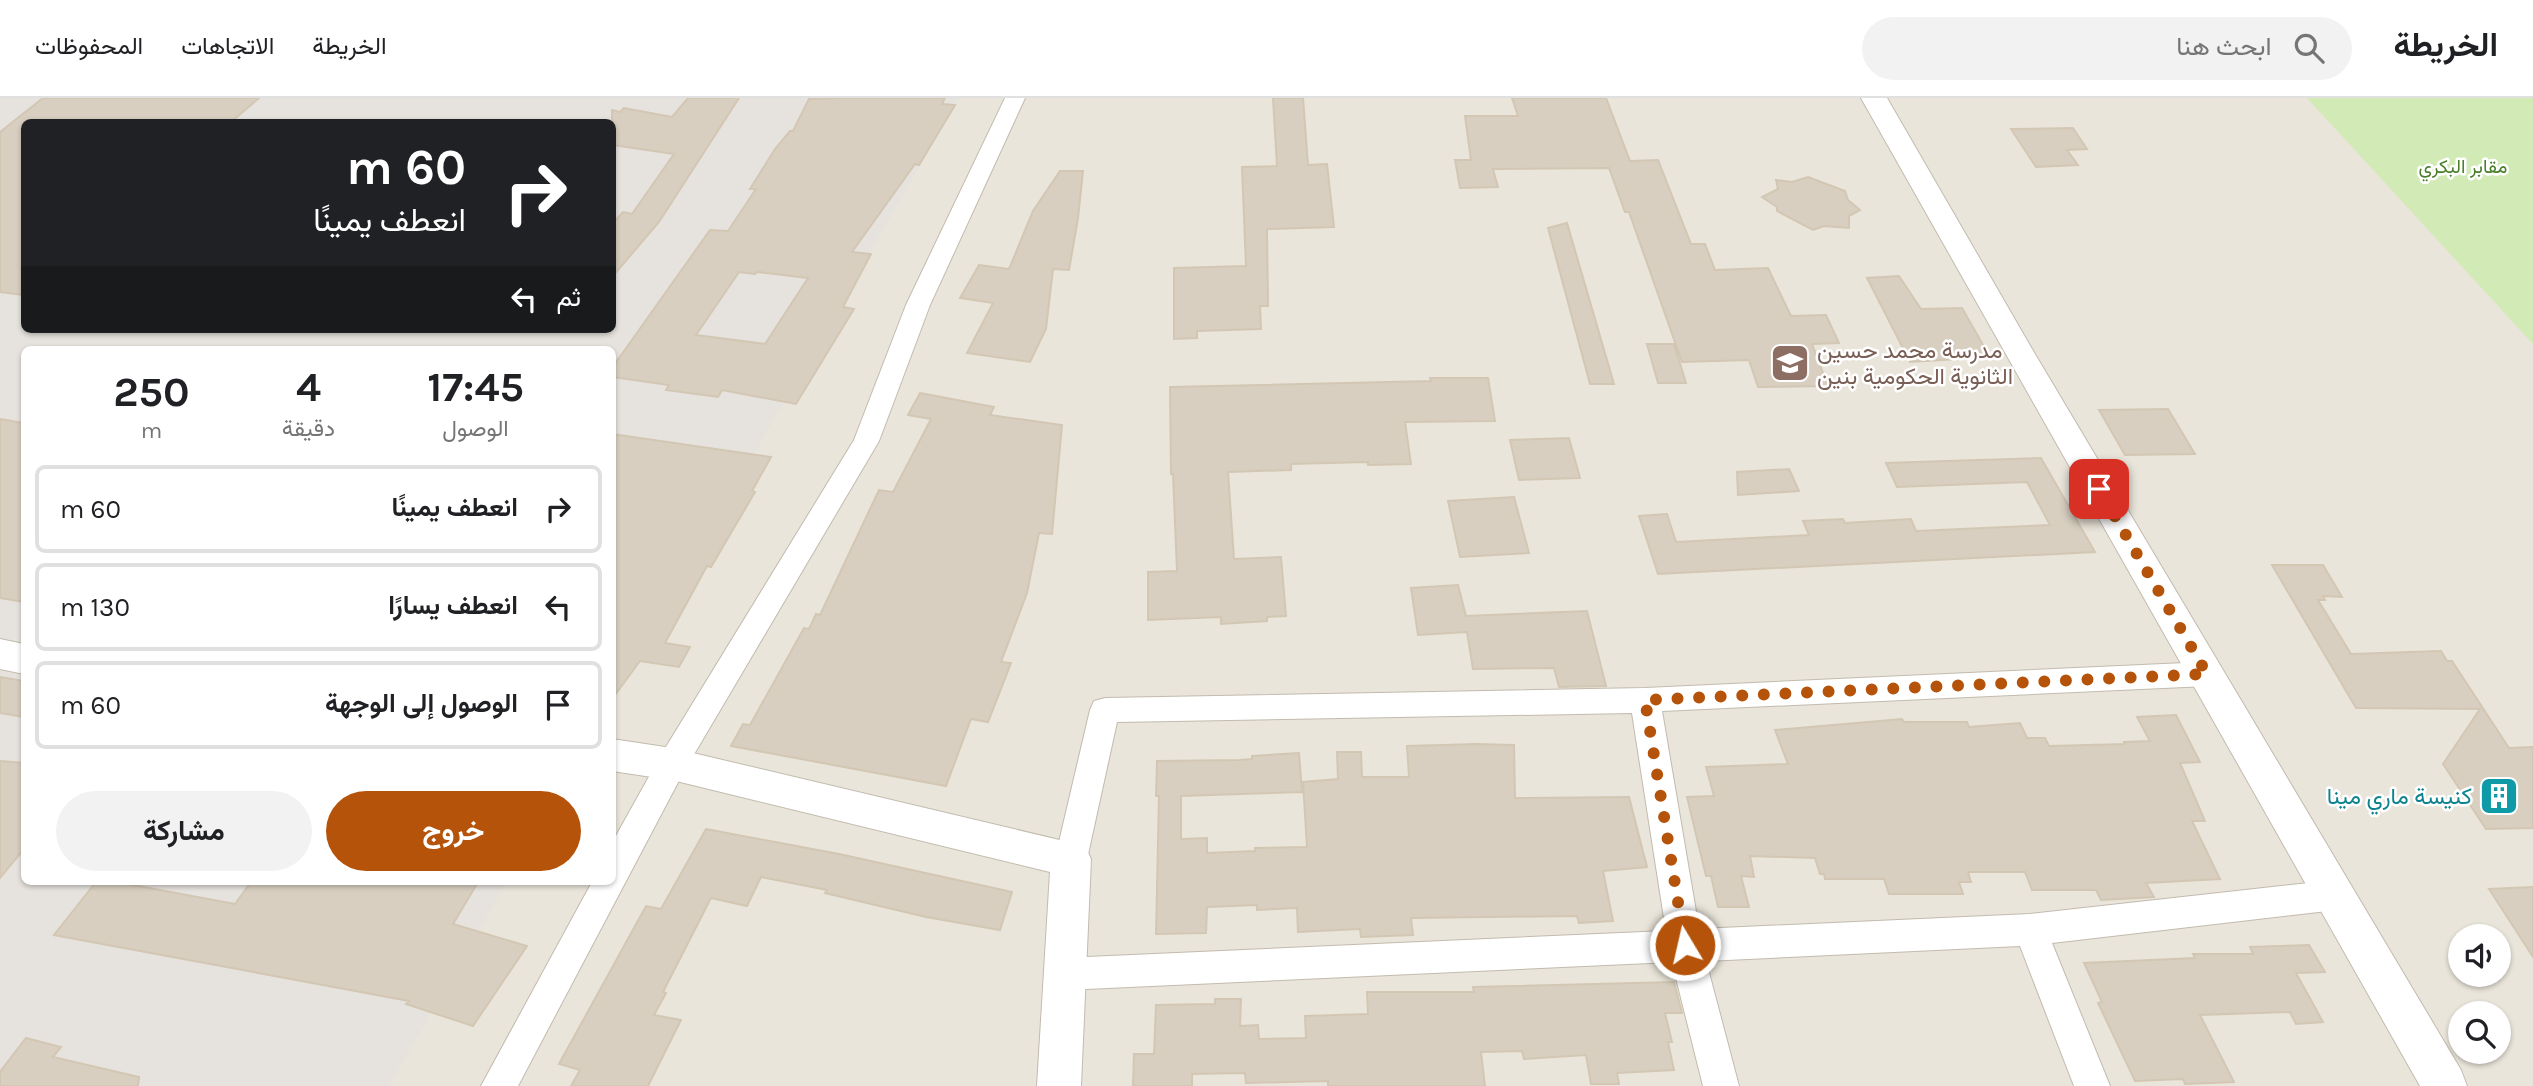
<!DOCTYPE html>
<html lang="ar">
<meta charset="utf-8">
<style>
body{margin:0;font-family:Karla,Vazirmatn,sans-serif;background:#f2f2f2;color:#202124;direction:rtl;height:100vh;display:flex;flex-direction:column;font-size:26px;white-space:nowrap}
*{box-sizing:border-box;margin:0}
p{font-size:23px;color:#757577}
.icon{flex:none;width:38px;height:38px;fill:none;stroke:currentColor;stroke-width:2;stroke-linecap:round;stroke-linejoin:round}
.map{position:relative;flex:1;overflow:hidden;direction:ltr}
.sheet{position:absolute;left:21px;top:248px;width:595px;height:539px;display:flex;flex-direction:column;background:#fff;border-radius:10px;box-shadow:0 2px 5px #0004;direction:rtl}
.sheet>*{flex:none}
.banner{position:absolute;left:21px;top:21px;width:595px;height:214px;border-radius:10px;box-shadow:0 2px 5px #0004;direction:rtl;background:#202124;color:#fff;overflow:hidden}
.controls{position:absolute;left:2448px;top:826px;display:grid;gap:14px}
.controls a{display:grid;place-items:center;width:63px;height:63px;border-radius:50%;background:#fff;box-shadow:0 2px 5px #0004;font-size:35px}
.pin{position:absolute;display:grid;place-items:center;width:60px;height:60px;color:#fff;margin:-30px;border-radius:14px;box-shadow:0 4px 10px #0006}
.me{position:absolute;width:77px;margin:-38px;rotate:351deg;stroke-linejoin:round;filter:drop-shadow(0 0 5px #0008)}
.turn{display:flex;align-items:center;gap:24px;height:147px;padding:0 35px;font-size:32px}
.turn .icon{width:91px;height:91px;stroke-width:2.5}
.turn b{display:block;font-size:49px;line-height:60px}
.then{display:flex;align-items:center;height:66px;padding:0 35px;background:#0003;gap:14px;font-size:26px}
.eta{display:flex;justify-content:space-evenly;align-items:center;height:119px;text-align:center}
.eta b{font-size:42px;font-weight:700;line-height:49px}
.action{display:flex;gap:14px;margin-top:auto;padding:14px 35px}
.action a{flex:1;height:80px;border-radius:42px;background:#b45309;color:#fff;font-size:28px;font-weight:700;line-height:80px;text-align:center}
.action a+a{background:#f2f2f2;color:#202124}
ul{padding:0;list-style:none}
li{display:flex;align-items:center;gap:21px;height:88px;margin:0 14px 10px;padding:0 21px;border:4px solid #e0e0e0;border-radius:10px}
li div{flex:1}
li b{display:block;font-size:26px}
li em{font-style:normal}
header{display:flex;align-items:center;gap:42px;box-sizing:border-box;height:98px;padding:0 35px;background:#fff;border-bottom:2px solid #e0e0e0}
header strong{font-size:33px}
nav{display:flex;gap:38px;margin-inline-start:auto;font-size:24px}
.search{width:490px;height:63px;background:#f2f2f2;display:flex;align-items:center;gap:18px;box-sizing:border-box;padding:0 24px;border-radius:38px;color:#757577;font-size:26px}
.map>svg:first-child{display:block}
.residential{fill:#eae5da;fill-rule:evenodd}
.industrial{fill:#e6e2dd;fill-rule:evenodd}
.green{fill:#d2eab5}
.building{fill:#d8cfc1;stroke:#d3c7b4;stroke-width:2;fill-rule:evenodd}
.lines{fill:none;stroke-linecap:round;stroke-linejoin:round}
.minor-casing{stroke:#c2bbae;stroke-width:2}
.tertiary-casing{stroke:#c2bbae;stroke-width:2}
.minor{fill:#fff;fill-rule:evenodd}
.tertiary{fill:#fff;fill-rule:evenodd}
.route{stroke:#b45309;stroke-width:12;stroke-dasharray:0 21.6}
.labels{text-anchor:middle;stroke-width:5;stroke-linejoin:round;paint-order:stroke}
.far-park-label{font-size:19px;fill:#4a7f2a;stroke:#fff}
.education-label{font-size:23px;fill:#785e54;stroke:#fff;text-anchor:start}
.culture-label{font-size:23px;fill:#0d838f;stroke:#fff;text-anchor:end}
</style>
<header>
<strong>الخريطة</strong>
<div class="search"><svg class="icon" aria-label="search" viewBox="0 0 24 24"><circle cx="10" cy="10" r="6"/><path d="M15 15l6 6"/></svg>ابحث هنا</div>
<nav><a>الخريطة</a><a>الاتجاهات</a><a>المحفوظات</a></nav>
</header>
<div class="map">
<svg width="2533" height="988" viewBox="0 0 2533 988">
<rect width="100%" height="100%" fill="#f6f3ec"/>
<path class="residential" d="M0,0H2533V988H0ZM24,24H612V231H24ZM24,252H612V784H24ZM2460,838H2499V877H2460ZM2460,915H2499V954H2460Z"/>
<path class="industrial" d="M0,0H959L613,601L612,252H24V784H507L389,988H0ZM24,24H612V231H24Z"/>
<path class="green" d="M2307,0H2533V246Z"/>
<path class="building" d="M43,0H259L231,24H24V197L0,194V34Z
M688,0H739L659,124L612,179V126L623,114L632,116L674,56L612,47V12L620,14L624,10L672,19Z
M844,0H945L942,6L955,7L919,67L915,66L852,154L871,156L843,209L854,211L796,306L722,292L718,299L666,292L669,287L612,279V270L710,132L728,133L756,91H750L775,51L790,33H793L809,1ZM739,174L755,176L757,174L808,180L765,246L696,237Z
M1273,0H1303L1308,67L1327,66L1334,129L1267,131L1268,208H1260L1261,231L1197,233V240L1174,241V170L1246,168L1242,69L1277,68Z
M1512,0H1606L1630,63L1658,62L1691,146H1705L1715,172L1768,170L1791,218L1826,217L1839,245L1812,246L1828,288L1758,289L1749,262L1682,264L1629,114H1625L1609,70L1493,71L1498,89L1460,90L1455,62H1471L1465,18H1518Z
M2073,30L2087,51L2067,52L2078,67L2036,69L2011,31Z
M1060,73H1083L1078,120L1069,172L1053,171L1046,231L1030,264L967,255L993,205L960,200L979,167L1009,171L1033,113Z
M1808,79L1845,93L1848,102L1860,112L1849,118V130L1824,128L1813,132L1777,113V109L1762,99L1778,91L1776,82L1792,84Z
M1567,125L1614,286H1590L1548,130Z
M1899,178L1921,211L1962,210L1990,259L1910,264L1867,180Z
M1647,246H1674L1686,285H1658Z
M1430,280H1488L1495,323L1405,324L1411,366L1368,367V364L1291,366V372L1228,374L1234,461L1281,459L1286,518L1267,519V523L1221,526V519L1148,522V474L1177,473L1173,376H1171L1170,289L1431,283Z
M920,295L994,309L990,317L1062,327L1052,436L1039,435L1027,495L1001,564L1011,565L988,624L971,621L946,688L731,648L743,626L750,627L804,530L809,531L816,516L820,517L879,392L893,394L931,321L908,317Z
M2168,311L2195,356L2125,357L2099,312Z
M0,321L24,325V504L0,500Z
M612,336L771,359L752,393L755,394L711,469L707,468L665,545L690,549L679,569L640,563L612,601Z
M1569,340L1580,380L1519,382L1510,342Z
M2041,360L2095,454L1658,476L1639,418L1667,416L1676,444L1809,437L1803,423L1843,421L1845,425L1911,421L1916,433L2050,427L2027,384L1897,389L1886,365Z
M1789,371L1799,393L1738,397L1737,374Z
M1514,399L1529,455L1460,459L1448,403Z
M2272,467H2323L2342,499L2323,498L2325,502H2318L2351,556L2441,553L2447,563H2452L2509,650L2533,649V730L2486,731L2443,666L2480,611L2356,610Z
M1458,487L1466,518L1587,513L1606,588L1559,589L1554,570L1473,571L1467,534L1418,537L1411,490Z
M0,579L24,583V619L0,615Z
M2176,617L2200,664L2180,665L2205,723H2192L2220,781L2146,785L2154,799L2101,802L2096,792H2032L2025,774H1968L1971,784H1959L1963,796H1889L1884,781H1825L1824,776H1820L1815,760L1750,758L1754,779L1741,778L1749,809H1718L1711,778H1706L1687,699L1714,698L1706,669L1788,666L1775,632L1902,621L1904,624H1967L1969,629L2020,625L2027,640H2045L2049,648L2125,646L2124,644L2150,643L2137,619Z
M1477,646L1514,647L1515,700L1629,699L1647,769L1603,773L1613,823L1579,825L1577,818L1411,820L1413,837L1361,839L1360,831L1298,834L1297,810L1257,812V807L1207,809L1206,835L1156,836L1159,698H1156L1157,663L1239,662L1252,661V658L1299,655L1302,694L1181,698V741L1207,740V755L1255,753V750L1307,749L1303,684L1338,681L1337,654H1361L1362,679H1409L1407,648Z
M0,663L24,665V751L0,780Z
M706,731L839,756L1012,794L1000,832L926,819L825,795L827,792L761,779L747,808L711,800L663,894L666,895L654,917L681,922L648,988H571L580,972L559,966L646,808L661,811Z
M96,784H117L235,806L251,784H478L453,826L527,848L473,928L406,906L409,903L54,837Z
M2533,789V859L2489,791Z
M2309,847L2325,874L2296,875L2323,924L2296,926L2290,914L2200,917L2234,984L2185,986L2183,981L2135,983L2098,905L2102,904L2084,865L2195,860L2193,856H2253L2250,849Z
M1674,884L1682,915H1665L1672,944H1668L1674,972L1617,975L1619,986H1591L1586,957L1524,961L1522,953L1481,954L1485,988H1328V983L1246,985L1245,975L1192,976V988H1133L1134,956H1154L1156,907L1215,906V901H1241L1240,928L1258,927L1259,941L1306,940L1305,918L1368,916L1367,894H1474L1473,889Z
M26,940L61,949L53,959L139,979L138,988H0V974Z"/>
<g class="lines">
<g class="minor-casing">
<path id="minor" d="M1005,0H1025L930,207L879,343L683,675L518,988H481L592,784H612V745L661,657L854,342L906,207Z
M2207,564L2217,568L2222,576L2217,584L2207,588L1662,613L1699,831L2030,816L2336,782L2348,786L2352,797L2348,808L2336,812L2052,845L2110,988H2074L2020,848L1706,863L1739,988H1703L1672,864L1064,892L1052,887L1047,876L1052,865L1064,860L1666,833L1632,615L1117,624L1087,761L1082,771L1071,775L1060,771L1055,761L1090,612L1094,603L1105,600L1645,590Z"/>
</g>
<g class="tertiary-casing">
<path id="tertiary" d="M1861,0H1887L2032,251L2461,972L2467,988H2420Z
M0,541L24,546V576L0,571Z
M612,641L672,650L1085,748L1091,761L1081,988H1037L1050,774L672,682L612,673Z"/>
</g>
<use href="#minor" class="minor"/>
<use href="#tertiary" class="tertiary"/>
</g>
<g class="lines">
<path class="route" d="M1685,847L1645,602L2207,576L2099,391"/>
</g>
<defs>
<g id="school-square" transform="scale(2.0125)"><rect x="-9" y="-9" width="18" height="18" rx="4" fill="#8d6e63" stroke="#fff"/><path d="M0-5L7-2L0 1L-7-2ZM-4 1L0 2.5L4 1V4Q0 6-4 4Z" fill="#fff"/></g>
<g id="building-square" transform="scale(2.0125)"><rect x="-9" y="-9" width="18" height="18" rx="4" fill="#0f9aa8" stroke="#fff"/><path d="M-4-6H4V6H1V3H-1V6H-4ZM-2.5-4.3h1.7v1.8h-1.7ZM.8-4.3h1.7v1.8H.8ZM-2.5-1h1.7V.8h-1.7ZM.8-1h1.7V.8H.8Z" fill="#fff"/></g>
</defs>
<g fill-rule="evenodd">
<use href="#school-square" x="1790" y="265"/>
<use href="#building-square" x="2499" y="698"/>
</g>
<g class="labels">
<g class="far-park-label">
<text x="2463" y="75">مقابر البكري</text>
</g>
<g class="education-label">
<text x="1817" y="260">مدرسة محمد حسين<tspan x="1817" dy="26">الثانوية الحكومية بنين</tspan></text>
</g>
<g class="culture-label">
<text x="2472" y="706">كنيسة ماري مينا</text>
</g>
</g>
</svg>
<div class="controls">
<a><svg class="icon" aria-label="sound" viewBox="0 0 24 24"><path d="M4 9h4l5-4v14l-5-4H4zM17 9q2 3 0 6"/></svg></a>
<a><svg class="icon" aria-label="search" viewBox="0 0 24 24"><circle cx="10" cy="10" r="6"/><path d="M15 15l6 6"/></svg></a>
</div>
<div class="pin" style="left:2099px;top:391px;background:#d93025"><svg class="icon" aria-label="arrive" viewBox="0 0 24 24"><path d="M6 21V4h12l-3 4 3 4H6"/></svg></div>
<svg class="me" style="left:1685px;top:847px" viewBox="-20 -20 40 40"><circle r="17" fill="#b45309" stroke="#fff" stroke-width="3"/><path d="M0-11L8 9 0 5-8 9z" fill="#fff"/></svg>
<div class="banner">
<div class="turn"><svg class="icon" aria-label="right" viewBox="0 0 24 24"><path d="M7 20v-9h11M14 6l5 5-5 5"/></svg><div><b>60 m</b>انعطف يمينًا</div></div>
<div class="then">ثم<svg class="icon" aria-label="left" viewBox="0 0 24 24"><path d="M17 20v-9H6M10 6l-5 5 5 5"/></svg></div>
</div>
<section class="sheet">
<div class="eta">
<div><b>17:45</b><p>الوصول</p></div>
<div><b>4</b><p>دقيقة</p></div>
<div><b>250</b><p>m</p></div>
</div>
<ul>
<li><svg class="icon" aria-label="right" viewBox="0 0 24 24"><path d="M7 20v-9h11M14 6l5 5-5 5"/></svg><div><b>انعطف يمينًا</b></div><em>60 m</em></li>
<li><svg class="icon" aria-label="left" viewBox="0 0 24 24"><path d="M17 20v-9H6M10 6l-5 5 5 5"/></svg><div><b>انعطف يسارًا</b></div><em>130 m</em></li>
<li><svg class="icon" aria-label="arrive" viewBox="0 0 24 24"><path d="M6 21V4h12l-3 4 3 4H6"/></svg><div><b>الوصول إلى الوجهة</b></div><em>60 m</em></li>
</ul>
<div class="action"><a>خروج</a><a>مشاركة</a></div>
</section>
</div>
